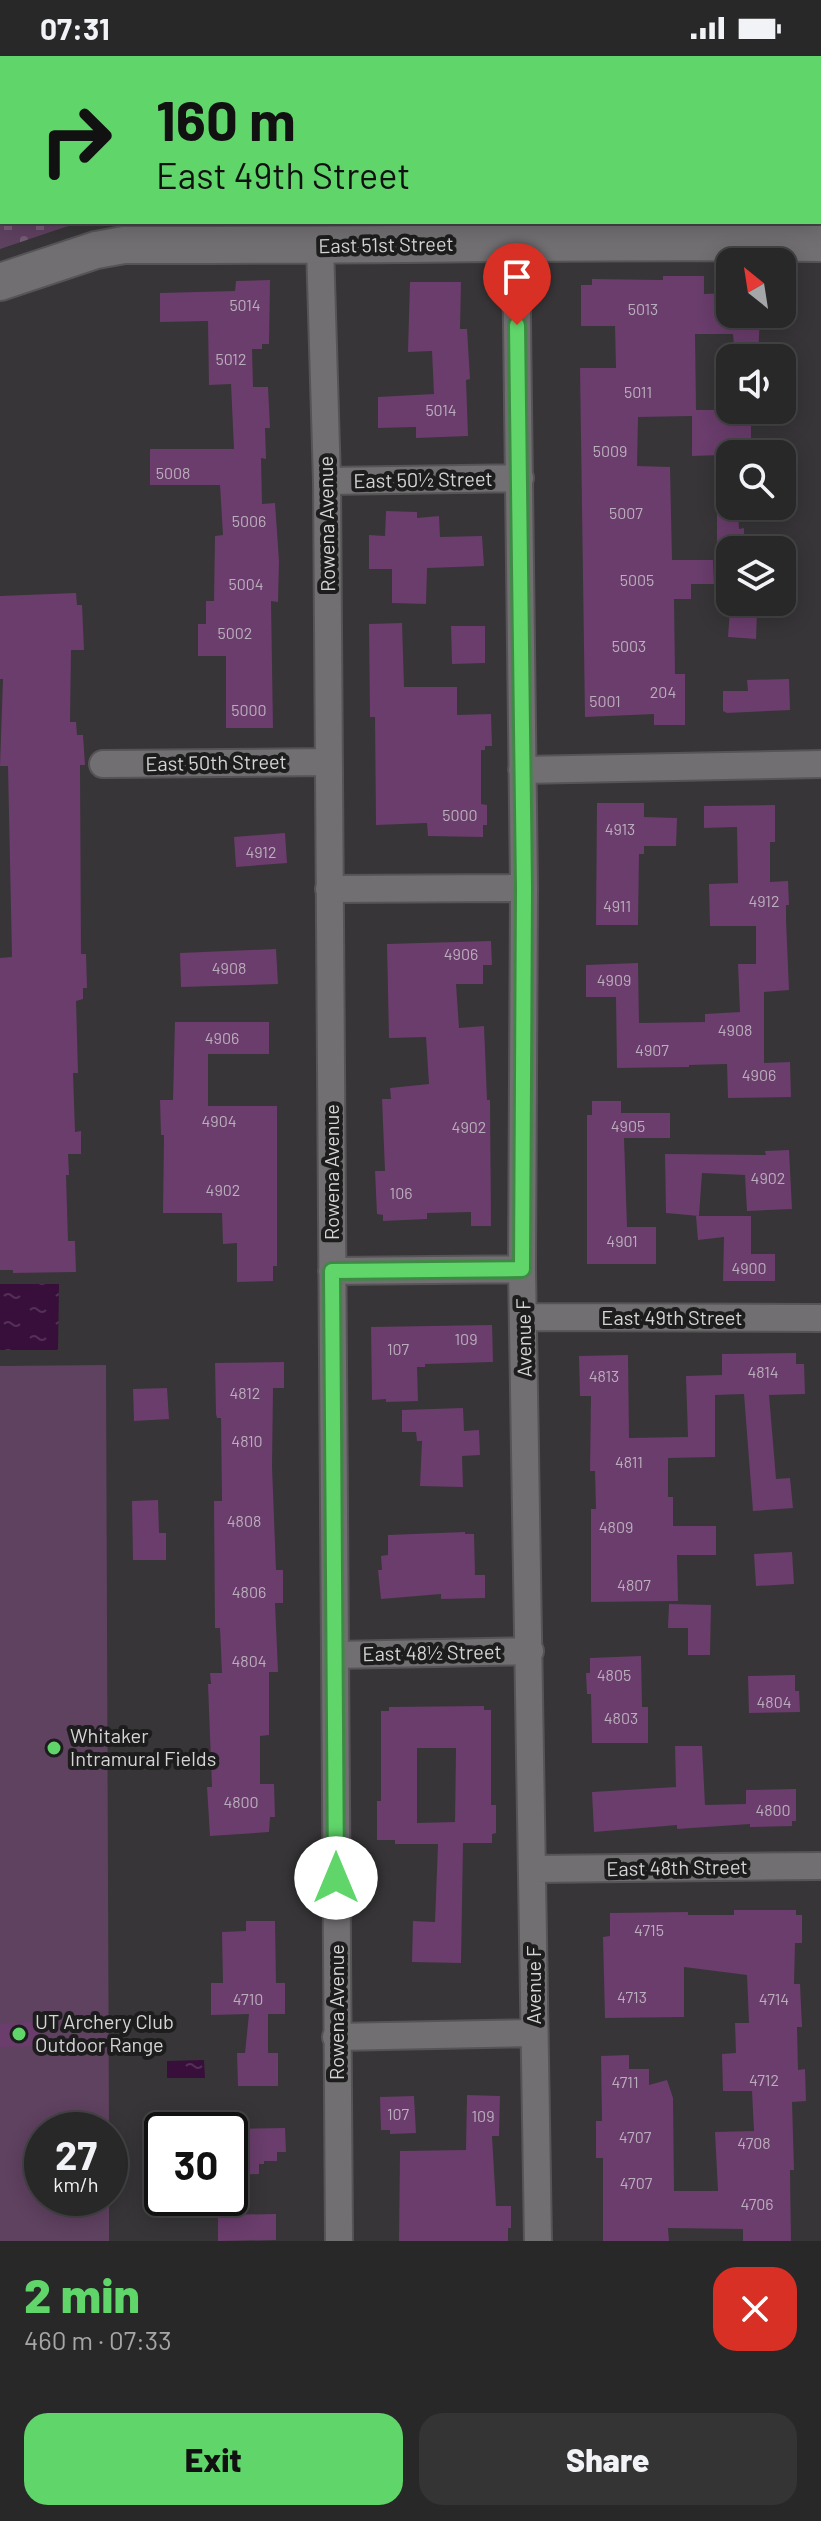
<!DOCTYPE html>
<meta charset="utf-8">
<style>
body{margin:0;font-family:Barlow,sans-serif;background:#353435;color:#f1f3f6;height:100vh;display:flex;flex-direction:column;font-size:30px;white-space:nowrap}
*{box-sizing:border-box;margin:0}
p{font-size:26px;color:#a5a6a8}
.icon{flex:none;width:44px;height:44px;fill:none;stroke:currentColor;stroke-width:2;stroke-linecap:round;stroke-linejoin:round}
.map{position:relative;height:2185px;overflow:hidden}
.panel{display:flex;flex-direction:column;background:#292829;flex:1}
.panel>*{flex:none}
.banner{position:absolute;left:0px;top:0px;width:822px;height:168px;box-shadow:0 4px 20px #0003,0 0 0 2px #454446;background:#60d56a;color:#111;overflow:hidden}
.needle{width:52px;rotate:330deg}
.controls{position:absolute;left:716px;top:192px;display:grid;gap:16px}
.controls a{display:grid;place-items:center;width:80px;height:80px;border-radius:16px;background:#292829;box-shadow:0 4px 20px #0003,0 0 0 2px #454446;font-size:40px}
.speed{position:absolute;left:24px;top:2056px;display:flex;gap:16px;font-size:40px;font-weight:700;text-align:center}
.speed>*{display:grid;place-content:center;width:104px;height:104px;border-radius:50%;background:#292829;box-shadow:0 4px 20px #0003,0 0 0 2px #454446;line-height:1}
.speed small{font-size:20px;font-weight:400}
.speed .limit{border:4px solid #111;border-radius:12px;background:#fff;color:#111}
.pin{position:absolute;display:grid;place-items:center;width:68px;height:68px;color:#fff;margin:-82px -34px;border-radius:50% 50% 50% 0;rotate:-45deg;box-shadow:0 0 8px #0007}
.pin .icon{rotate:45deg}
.me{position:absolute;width:88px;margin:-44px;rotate:0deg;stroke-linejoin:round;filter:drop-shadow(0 0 6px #0008)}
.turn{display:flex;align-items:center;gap:28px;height:168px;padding:0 24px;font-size:36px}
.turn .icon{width:104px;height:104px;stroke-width:2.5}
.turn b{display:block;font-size:56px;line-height:68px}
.round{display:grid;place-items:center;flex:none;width:84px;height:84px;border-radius:24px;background:#353435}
.summary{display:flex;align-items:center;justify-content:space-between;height:136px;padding:0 24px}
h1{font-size:48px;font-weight:800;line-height:60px;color:#60d56a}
.cta{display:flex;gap:16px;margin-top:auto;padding:16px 24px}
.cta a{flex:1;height:92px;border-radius:24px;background:#60d56a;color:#111;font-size:32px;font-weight:800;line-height:92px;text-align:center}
.cta a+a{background:#353435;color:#f1f3f6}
.status{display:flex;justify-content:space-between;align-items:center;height:56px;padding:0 40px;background:#292829;direction:ltr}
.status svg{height:22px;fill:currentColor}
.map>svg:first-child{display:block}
.cemetery{fill:url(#cemetery-stones)}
.pitch{fill:#5f4160}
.water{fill:url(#water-ripples)}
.building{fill:#6a3d6c;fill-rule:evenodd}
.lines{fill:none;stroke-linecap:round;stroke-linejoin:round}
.street-casing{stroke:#565456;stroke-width:30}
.secondary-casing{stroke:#565456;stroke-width:40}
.street{stroke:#716f71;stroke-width:26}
.secondary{stroke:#716f71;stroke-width:36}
.route-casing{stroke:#3e8a45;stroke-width:20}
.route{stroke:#60d56a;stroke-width:14}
.poi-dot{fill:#60d56a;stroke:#1e1d1e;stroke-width:3}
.labels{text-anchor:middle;stroke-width:8;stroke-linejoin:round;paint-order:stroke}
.number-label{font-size:16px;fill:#bbaebc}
.street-label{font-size:20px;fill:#d6d4d6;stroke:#1e1d1e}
.poi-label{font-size:20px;fill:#d6d4d6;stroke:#1e1d1e;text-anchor:start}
</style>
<div class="status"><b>07:31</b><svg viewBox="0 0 49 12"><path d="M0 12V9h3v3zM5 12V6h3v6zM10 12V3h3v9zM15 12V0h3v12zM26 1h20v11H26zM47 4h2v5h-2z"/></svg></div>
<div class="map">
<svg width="821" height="2185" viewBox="0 0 821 2185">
<defs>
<pattern id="cemetery-stones" width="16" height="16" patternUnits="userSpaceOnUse" patternTransform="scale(2)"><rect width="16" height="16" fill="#5f4160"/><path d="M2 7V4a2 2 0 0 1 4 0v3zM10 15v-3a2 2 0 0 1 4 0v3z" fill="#755c76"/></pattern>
<pattern id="water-ripples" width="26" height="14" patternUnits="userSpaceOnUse" patternTransform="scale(2)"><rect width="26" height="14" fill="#380e3b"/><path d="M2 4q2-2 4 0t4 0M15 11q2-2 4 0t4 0" fill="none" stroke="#543057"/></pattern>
</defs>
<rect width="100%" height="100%" fill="#373537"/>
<path class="cemetery" d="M0,0H98L2,2V166H80L0,193Z"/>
<path class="pitch" d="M106,1309L109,2074H42V2142H109V2185H0V1310Z"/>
<path class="water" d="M0,1228H59L58,1294H0Z
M204,2004L205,2022H167V2005Z"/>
<path class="building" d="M663,220H704V238L730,237V258H760L758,302H735L733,278H695L696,354H751V398L692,400V360L638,361L637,410L670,411L672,504H713L714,528H691V543H674L675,618H685V669H654V658L585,661L580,312H616L615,270H581V229H592V223L663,224Z
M270,224L269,288H262V293H252L253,331H268L270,372H265L266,403L261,402L262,448L275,447L279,505L278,546L271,545L273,672H226V600H198V568H206V545H214L215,480L223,479L220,429H150V393H234L231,328L209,329L208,265L160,266V237L235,235L236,225Z
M410,226H461L460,273H467L470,323L466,324L468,380L416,382V371L378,372V341L434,338L432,295L408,296Z
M386,455L417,456V462L439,460L440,481L482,480L484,510L427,512L426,548L392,547V513H369V479L385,480Z
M717,457H738L739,473L744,472V494H717Z
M76,537L77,549H82L84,594H71L70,666H76L77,679H83L85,709H80L81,898H86L87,932H83V943L76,945L78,1017H73L75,1076L81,1075V1098H68L69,1119H66L68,1185H75L76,1216L13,1217V1214H0V902L12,901L8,710H0L3,623H0V540Z
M730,554L757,556L756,583L728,581Z
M402,567L404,631H457V659L491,658L492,690H485V694H481V748L487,749V769H483V781L428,780L427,767L376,769L375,661H370L369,568Z
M451,570H485V607L452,608Z
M789,623L790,654L727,657L723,655V635H748L747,624Z
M597,747H644V761L677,762L676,790H644V798H639L638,869H596Z
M775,749V786H770V826L788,825L789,849H786V864L789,934L764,936V1007L790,1006L791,1041L728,1042L727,1008L689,1009V1011L617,1012L616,941H586V909L638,907L639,967L705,966V958L740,956L738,908H756V870H710L709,828L738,827L737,771L704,772V750Z
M285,777L287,807L236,811L234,781Z
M491,885L492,909H483V928H456L459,972L484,970L487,1044H490L491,1170H471V1156L427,1157V1163L383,1165V1159L377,1158L375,1115H385L382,1043H391L390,1032L429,1028L426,981L389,982L387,888Z
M276,893L278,928L181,931L180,897Z
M175,966H269V998H208V1050H277V1210H273V1225L237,1226V1187L223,1188L222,1157H163L164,1079H161L160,1044H173Z
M592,1045H621V1057H670V1082H624L627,1171H656V1208H587V1059H592Z
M789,1094L792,1153L747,1155L745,1119L702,1117L699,1160L666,1157L665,1098L766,1099L765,1095Z
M696,1160H751V1198H775V1225H723L724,1181L698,1184Z
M492,1269L493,1306L425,1308V1311H417L418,1345L386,1346V1343L372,1344L371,1271Z
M796,1297V1308H804L805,1338L769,1339L776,1423L790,1422L793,1452L753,1455L744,1338L715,1339V1401L668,1402V1441H673V1470H716V1499H677L678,1545L591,1546V1453H596L595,1415H590L591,1340H580L579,1300L628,1299L629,1382L688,1381L686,1320L722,1319V1298Z
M284,1306V1332H273L272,1410L276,1514H283V1547H275L278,1616H269V1679L260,1680V1728H274L275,1761H270L269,1776L210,1780L207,1731H212L208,1628H211L210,1617H222L220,1572H215L214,1445H222L221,1362H217L216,1358L215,1307Z
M167,1332L169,1363L134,1365L133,1333Z
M463,1352L464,1375L479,1374L480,1399L462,1400L463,1431L420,1430L422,1385H417L416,1376H402V1354Z
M158,1444L159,1477H166V1504H133L132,1445Z
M465,1476V1478H474L475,1519H485V1542L441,1543V1538L381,1543L378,1514H382L381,1500L388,1499V1479Z
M792,1496L794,1528L756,1530L754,1498Z
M669,1548L711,1549L710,1599H688V1572H668Z
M641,1600L642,1651H648V1687H592L591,1638H587L586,1617H590V1602Z
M795,1619V1635H799L800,1656L749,1657L748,1620Z
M484,1650V1654H491V1749H496V1777L492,1778V1787H463L461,1907L412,1906L413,1865L435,1866L438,1788H395V1784H377V1745H381V1655H389V1651ZM417,1692H456L455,1766L417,1767Z
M675,1690H702L705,1749L746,1748V1734L796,1733V1765H792V1770L750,1771V1768L677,1773V1769L594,1776L592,1736L676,1731Z
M734,1854H796V1859H802V1887H795L794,1928H800L802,1971H797L798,2014L805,2013L806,2045L792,2046L794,2114H790L791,2185H743V2173L668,2172L669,2185H603V2102H596V2065H602L601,2000L629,1999V2013H649V2029L667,2024L673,2042L674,2135H718L715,2076L754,2075L752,2035H723L722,1998L736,1997L735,1967H749L747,1919L684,1911V1961L605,1962L603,1881L610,1880V1857L688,1856V1859H734Z
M246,1865H275L276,1927H285V1958H268V1997H278V2030H238L237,1997H245L249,1958L211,1959V1927H223L222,1876L246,1875Z
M41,1965L43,1990L0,1991V1968Z
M467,2039L500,2040L499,2080H492L496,2150H511V2172H508V2185H399L400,2095L466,2094Z
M414,2040L416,2077L390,2078V2074H381L380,2041Z
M285,2072L286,2096H277V2105H264V2108H259V2118L230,2119V2073Z
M276,2158V2184L218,2185V2159Z"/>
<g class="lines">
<g class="street-casing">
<path id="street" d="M446,0V2
M516,186L524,832L522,1213L538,2185
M320,190L327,425L339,2185
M327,425L520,422
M103,708L328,706
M522,714L821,708
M329,833L524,832
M332,1215L522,1213
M524,1261L821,1262
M335,1599L530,1595
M534,1813L821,1810
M336,1981L534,1977"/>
</g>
<g class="secondary-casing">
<path id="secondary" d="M0,226L96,194L124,189C357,190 589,184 821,187"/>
</g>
<use href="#street" class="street"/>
<use href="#secondary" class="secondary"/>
</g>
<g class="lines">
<g class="route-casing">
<path id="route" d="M336,1822L332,1215L522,1213L524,832L517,269"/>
</g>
<use href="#route" class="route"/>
</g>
<g class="poi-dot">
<circle cx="54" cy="1692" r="8"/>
<circle cx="19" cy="1978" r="8"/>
</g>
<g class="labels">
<g class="number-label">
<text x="245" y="255">5014</text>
<text x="643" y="259">5013</text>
<text x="231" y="309">5012</text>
<text x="638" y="342">5011</text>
<text x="441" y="360">5014</text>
<text x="610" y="401">5009</text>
<text x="173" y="423">5008</text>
<text x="626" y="463">5007</text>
<text x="249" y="471">5006</text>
<text x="637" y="530">5005</text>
<text x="246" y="534">5004</text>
<text x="235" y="583">5002</text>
<text x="629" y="596">5003</text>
<text x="663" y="642">204</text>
<text x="605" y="651">5001</text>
<text x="249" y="660">5000</text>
<text x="460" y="765">5000</text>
<text x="620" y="779">4913</text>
<text x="261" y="802">4912</text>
<text x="764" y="851">4912</text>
<text x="617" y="856">4911</text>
<text x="461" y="904">4906</text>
<text x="229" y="918">4908</text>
<text x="614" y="930">4909</text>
<text x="735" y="980">4908</text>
<text x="222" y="988">4906</text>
<text x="652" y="1000">4907</text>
<text x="759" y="1025">4906</text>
<text x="219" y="1071">4904</text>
<text x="628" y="1076">4905</text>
<text x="469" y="1077">4902</text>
<text x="768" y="1128">4902</text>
<text x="223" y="1140">4902</text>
<text x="401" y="1143">106</text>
<text x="622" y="1191">4901</text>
<text x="749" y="1218">4900</text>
<text x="466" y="1289">109</text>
<text x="398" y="1299">107</text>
<text x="763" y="1322">4814</text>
<text x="604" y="1326">4813</text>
<text x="245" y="1343">4812</text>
<text x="247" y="1391">4810</text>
<text x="629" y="1412">4811</text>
<text x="244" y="1471">4808</text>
<text x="616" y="1477">4809</text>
<text x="634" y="1535">4807</text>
<text x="249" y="1542">4806</text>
<text x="249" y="1611">4804</text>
<text x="614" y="1625">4805</text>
<text x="774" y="1652">4804</text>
<text x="621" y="1668">4803</text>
<text x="241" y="1752">4800</text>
<text x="773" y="1760">4800</text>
<text x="649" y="1880">4715</text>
<text x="632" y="1947">4713</text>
<text x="248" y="1949">4710</text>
<text x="774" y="1949">4714</text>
<text x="764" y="2030">4712</text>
<text x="625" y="2032">4711</text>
<text x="398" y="2064">107</text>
<text x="483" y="2066">109</text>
<text x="635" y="2087">4707</text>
<text x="754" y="2093">4708</text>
<text x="636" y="2133">4707</text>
<text x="757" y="2154">4706</text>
</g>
<g class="street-label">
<text transform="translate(386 189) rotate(-1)" y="7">East 51st Street</text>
<text transform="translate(423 424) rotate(-1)" y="7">East 50½ Street</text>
<text transform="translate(327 468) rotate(-91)" y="7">Rowena Avenue</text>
<text transform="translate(216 707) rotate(-1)" y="7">East 50th Street</text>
<text transform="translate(332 1116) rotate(-90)" y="7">Rowena Avenue</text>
<text x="672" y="1269">East 49th Street</text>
<text transform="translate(524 1282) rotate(-91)" y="7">Avenue F</text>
<text transform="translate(432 1597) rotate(-1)" y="7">East 48½ Street</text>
<text transform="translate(677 1812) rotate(-1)" y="7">East 48th Street</text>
<text transform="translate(534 1929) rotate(-90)" y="7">Avenue F</text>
<text transform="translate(337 1956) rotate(-90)" y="7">Rowena Avenue</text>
</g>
<g class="poi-label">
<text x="70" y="1687">Whitaker<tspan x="70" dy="23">Intramural Fields</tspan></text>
<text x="35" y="1973">UT Archery Club<tspan x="35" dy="23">Outdoor Range</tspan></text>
</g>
</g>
</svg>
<div class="controls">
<a><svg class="needle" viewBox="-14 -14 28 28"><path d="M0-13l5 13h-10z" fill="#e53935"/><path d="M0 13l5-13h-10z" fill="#a5a6a8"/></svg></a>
<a><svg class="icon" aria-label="sound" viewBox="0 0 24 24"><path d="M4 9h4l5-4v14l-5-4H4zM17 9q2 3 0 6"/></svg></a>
<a><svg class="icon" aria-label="search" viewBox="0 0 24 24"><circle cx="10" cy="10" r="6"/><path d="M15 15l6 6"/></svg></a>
<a><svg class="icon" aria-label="layers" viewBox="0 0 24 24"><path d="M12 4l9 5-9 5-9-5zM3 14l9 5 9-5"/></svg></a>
</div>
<div class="speed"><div>27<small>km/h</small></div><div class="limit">30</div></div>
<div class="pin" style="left:517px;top:269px;background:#d93025"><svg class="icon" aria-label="arrive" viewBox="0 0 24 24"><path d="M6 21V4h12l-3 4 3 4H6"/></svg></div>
<svg class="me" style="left:336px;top:1822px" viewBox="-20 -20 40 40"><circle r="19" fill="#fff"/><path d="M0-13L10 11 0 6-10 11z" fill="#60d56a"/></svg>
<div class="banner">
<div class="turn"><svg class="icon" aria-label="right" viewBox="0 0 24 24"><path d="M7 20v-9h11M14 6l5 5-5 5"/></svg><div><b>160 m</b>East 49th Street</div></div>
</div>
</div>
<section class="panel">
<div class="summary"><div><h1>2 min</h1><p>460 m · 07:33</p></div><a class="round" style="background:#d93025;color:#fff"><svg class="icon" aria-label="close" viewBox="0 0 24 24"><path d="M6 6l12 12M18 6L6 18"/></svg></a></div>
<div class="cta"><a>Exit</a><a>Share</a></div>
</section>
